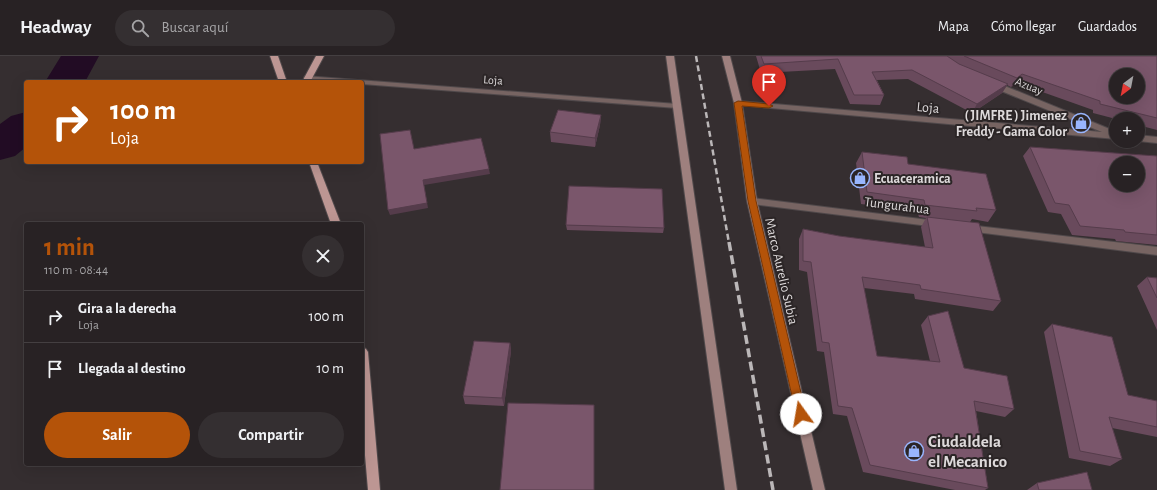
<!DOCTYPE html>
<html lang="es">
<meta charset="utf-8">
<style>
body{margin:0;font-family:"Alegreya Sans",sans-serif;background:#342f31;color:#f1f3f6;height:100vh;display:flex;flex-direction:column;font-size:15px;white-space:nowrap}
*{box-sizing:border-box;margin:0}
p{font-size:13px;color:#a5a4a6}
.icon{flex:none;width:22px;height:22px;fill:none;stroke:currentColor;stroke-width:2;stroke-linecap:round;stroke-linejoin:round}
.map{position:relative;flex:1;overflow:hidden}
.drawer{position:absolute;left:24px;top:166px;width:340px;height:244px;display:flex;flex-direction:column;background:#282224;border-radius:4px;box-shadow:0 4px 16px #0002,0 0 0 1px #443f41}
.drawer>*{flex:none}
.banner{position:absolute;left:24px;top:24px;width:340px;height:84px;border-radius:4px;box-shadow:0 4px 16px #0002,0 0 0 1px #443f41;background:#b45309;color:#fff;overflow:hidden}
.needle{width:26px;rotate:212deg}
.fabs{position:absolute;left:1109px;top:12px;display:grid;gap:8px}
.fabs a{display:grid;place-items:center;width:36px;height:36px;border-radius:50%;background:#282224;box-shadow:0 4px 16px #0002,0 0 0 1px #443f41;font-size:20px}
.pin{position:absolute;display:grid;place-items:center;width:34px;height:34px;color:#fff;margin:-41px -17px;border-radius:50% 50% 50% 0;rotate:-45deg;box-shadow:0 0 4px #0007}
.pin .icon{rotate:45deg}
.me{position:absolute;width:44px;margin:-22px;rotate:347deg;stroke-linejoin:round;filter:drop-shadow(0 0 3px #0008)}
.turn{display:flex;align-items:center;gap:14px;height:84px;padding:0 20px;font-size:18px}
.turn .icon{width:52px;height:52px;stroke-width:2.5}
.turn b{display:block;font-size:28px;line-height:34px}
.round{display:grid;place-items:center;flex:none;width:42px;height:42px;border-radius:21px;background:#342f31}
.headline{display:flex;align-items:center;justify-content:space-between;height:68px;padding:0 20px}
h1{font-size:24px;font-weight:600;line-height:30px;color:#b45309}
.action{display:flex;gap:8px;margin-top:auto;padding:8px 20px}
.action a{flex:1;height:46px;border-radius:24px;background:#b45309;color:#fff;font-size:16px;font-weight:600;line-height:46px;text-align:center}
.action a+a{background:#342f31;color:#f1f3f6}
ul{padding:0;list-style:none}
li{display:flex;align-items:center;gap:12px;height:52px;padding:0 20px;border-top:1px solid #443f41}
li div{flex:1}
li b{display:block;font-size:15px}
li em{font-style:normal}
header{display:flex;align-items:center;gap:24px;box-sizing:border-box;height:56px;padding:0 20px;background:#282224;border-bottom:1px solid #443f41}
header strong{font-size:19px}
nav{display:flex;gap:22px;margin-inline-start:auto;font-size:14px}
.search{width:280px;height:36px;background:#342f31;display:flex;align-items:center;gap:10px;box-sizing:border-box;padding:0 14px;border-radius:22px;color:#a5a4a6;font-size:15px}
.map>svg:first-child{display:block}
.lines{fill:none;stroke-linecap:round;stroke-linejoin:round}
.river{fill:#220c24;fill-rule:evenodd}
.street-casing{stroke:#50494b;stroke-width:2}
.secondary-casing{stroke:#50494b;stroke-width:2}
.primary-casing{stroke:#50494b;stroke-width:2}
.street{fill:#776462;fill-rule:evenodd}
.secondary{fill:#9e807e;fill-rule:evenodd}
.primary{fill:#bd9693;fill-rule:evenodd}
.rail-far1{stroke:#bbb7b8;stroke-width:2.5;stroke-dasharray:6 3.5;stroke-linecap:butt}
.rail{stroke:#bbb7b8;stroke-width:3.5;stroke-dasharray:9 4.5;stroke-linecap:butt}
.wall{fill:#694a5c}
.shaded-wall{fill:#553c4b}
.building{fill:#7a566b;stroke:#553c4b;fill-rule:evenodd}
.route{fill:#b45309;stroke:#753606}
.labels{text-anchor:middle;stroke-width:4;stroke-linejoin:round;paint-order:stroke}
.far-street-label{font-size:12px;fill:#ddd9da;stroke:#2b2526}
.street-label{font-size:14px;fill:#ddd9da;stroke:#2b2526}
.poi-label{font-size:14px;font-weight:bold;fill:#ddd9da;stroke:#2b2526;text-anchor:end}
.near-poi-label{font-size:17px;font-weight:bold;fill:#ddd9da;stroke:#2b2526;text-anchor:start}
</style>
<header>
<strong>Headway</strong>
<div class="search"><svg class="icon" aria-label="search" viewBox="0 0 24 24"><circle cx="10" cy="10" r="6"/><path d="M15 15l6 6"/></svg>Buscar aquí</div>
<nav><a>Mapa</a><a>Cómo llegar</a><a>Guardados</a></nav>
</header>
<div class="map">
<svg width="1157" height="434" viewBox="0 0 1157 434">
<rect width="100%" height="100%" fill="#352e30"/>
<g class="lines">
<path class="river" d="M61,0H99L85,26H45Z
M26,56V91L15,100L0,104V68L11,60Z"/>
<g class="street-casing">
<path id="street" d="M305,20L677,48L681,50L677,52L362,28V26L308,24L304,22Z
M989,26H995L1112,74V77H1116V83L738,49L734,47L738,45L1102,76L989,30Z
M1138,79L1157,81V87L1138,85Z
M752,142L937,165L942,168L937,171L752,148L747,145Z
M968,169L1157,191V199L968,175L963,172Z"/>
</g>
<g class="secondary-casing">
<path id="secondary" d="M666,0H674L737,434H725Z
M722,0H730L742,47L757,145L825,434H813L747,145L734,47Z"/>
</g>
<g class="primary-casing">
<path id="primary" d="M270,0H278L287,26H279Z
M316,0H324L310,26H302Z
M309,106H317L341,168H331Z
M362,291L366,293L368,296L380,434H368L362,364Z"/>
</g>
<use href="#street" class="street"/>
<use href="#secondary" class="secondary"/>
<use href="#primary" class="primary"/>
<path class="rail-far1" d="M696,0L729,187"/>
<path class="rail" d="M729,186L773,434"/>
</g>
<path class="wall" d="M756,0H1157V74L1138,69V63H1116L1093,57V54L1017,27L1011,31L1007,29L1002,37L972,57L908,23L877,24L884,39L880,49L850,48L835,13L761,17Z
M601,59L600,69L595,91L551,86L550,76Z
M1030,91L1157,100V189L1116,185L1115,183L1072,179L1061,158L1048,156L1023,100Z
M862,96L908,108L996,154L988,166L972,163L970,166L1001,245L993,255L915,243L914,238L864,232L877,300L930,305L921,269L928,260L964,312L1014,353L1005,361L976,355L988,432L985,434H955L863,416L847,360L833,358L824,296L817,295L807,216L799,214V183L803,173L839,180L925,191L921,171L926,162L919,161L917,155L861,148L856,107Z
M566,169L664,172L663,177L567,174Z
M1147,221L1157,222V274L1137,230Z
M1052,268L1128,339L1157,345V381L1112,372L1122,403L1110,410L1069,402L1044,276Z
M510,287L511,295L504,350L465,348L463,340Z
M1037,427L1092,434H1027Z"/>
<path class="shaded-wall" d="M1022,18L1017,27L1011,31L1017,22Z
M1008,28L1002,37L972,57L977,48Z
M601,59L600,69L595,91V82Z
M489,113L490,118L424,129L428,152L390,159L388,154L423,124Z
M510,287L511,295L504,350L502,342Z"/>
<path class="building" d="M761,0H947L959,8L1008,28L977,48L912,14L872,16L884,39H854L838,3L764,8Z
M964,0H1157V62L1100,48V45L1022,18L1017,22ZM1116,19H1138V41H1116Z
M558,54L601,59L595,82L550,76Z
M410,74L414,93L481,82L489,113L423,124L427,147L388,154L380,78Z
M1030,91L1157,100V179L1125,176L1124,174L1080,170L1069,149L1055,147ZM1116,107H1138V129H1116Z
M862,96L907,101L908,108L986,118L996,154L976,152L977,155L925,149L924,144L867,136Z
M569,130L662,133L664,172L566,169Z
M927,161L979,167L1001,245L921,233L920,229L862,221L877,300L940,306L928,260L948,255L964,312L1007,320L1014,353L974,345L988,432L870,409L852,352L838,350L829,287L822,286L811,206L803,205V173L839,180L933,192Z
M1147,221L1157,222V242Z
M1052,268L1112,281L1128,339L1157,345V371L1109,361L1122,403L1080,395Z
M474,285L510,287L502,342L463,340Z
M508,347L594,349V434H500Z
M1087,416L1092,434H1039L1037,427Z"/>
<path class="route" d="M738,45L769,48L773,50L769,52L742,50L756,145L806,358L805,361L801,363L797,361L796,358L748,145L734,47Z"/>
<defs>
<g id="shop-ring" transform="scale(1)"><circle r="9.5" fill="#2b2526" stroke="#98b5fd" stroke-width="1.5"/><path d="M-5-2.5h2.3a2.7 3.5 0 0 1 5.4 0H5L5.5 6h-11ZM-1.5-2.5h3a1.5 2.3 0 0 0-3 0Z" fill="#98b5fd"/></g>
</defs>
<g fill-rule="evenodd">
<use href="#shop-ring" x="1081" y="67"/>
<use href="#shop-ring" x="860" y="122"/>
<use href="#shop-ring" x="914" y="395"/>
</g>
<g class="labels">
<g class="far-street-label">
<text transform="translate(493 24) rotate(4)" y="4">Loja</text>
<text transform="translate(1029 30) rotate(22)" y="4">Azuay</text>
</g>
<g class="street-label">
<text transform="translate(928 51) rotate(5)" y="5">Loja</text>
<text transform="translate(897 149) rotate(7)" y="5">Tungurahua</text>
<text transform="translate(782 215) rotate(77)" y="5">Marco Aurelio Subia</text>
</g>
<g class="poi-label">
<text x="1067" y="64">( JIMFRE ) Jimenez<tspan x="1067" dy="16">Freddy - Gama Color</tspan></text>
<text x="874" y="127" text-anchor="start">Ecuaceramica</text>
</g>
<g class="near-poi-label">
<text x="928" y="391">Ciudaldela<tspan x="928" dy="20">el Mecanico</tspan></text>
</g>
</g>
</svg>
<div class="fabs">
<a><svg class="needle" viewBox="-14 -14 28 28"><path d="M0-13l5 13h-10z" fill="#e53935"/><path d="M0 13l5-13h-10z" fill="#a5a4a6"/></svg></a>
<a>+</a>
<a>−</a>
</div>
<div class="pin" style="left:769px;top:50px;background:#d93025"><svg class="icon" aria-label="arrive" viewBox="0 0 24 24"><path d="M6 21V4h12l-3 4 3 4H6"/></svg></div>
<svg class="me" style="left:801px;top:358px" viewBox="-20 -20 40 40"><circle r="19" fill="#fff"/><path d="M0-13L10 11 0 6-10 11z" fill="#b45309"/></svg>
<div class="banner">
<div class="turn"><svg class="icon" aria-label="right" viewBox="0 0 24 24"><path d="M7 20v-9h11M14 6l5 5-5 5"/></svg><div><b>100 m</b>Loja</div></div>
</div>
<section class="drawer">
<div class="headline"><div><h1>1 min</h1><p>110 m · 08:44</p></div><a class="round"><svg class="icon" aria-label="close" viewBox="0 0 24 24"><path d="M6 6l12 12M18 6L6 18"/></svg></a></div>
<ul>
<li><svg class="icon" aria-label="right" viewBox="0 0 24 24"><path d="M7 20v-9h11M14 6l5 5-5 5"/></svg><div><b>Gira a la derecha</b><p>Loja</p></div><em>100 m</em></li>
<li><svg class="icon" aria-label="arrive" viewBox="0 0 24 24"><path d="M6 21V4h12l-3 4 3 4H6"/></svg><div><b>Llegada al destino</b></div><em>10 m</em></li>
</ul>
<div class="action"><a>Salir</a><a>Compartir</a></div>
</section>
</div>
